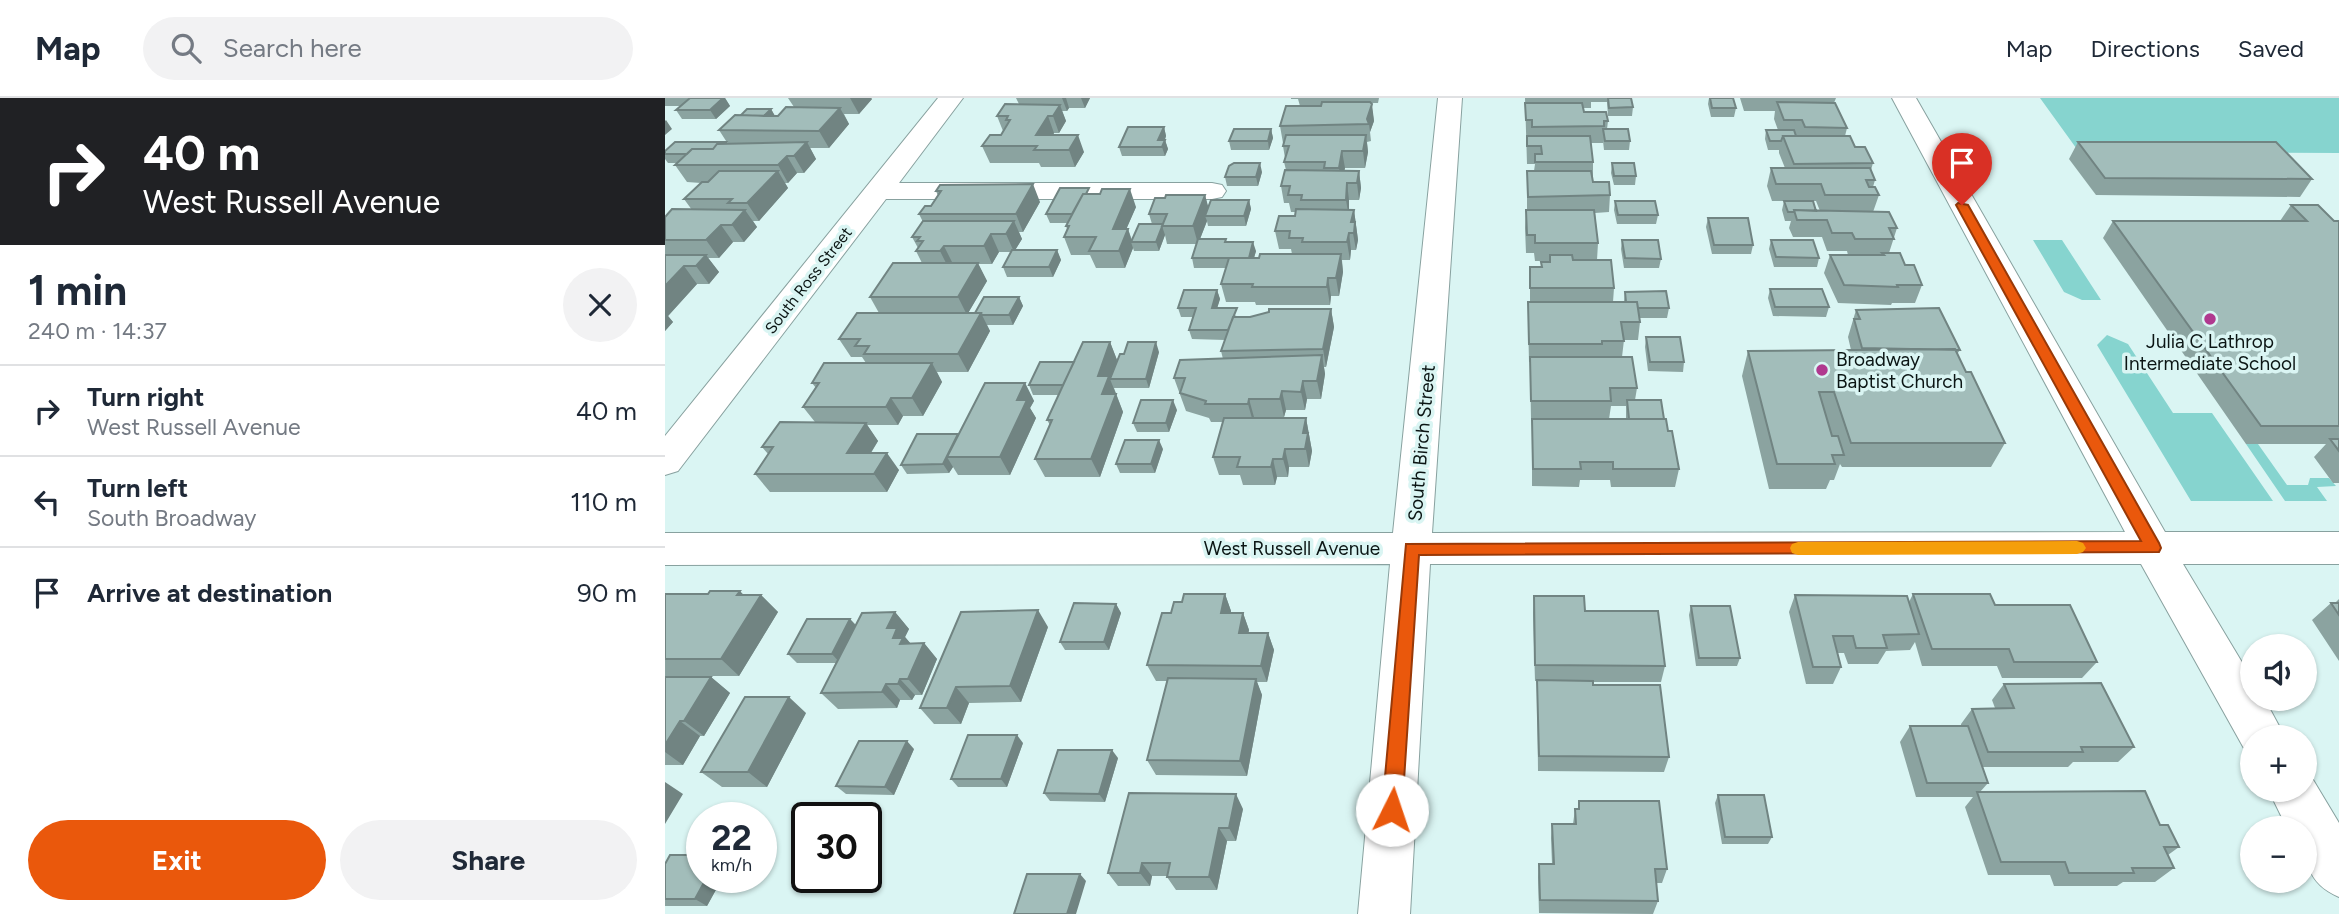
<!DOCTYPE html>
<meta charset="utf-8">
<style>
body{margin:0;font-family:Figtree,sans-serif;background:#f2f2f3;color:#1f2937;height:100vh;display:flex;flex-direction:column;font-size:26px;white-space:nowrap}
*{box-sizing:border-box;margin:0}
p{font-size:23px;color:#747a83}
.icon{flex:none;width:38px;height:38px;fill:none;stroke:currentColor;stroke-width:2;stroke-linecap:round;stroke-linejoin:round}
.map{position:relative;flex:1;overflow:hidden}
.panel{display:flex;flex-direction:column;background:#fff;width:665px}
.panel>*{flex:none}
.top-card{background:#202124;color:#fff;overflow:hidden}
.buttons{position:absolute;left:1575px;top:536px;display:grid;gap:14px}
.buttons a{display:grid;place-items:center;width:77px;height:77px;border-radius:50%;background:#fff;box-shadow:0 2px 5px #0004;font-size:35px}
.speed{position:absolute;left:21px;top:704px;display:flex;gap:14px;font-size:35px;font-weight:700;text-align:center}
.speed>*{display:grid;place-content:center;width:91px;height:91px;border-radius:50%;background:#fff;box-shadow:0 2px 5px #0004;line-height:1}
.speed small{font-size:18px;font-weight:400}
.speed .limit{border:4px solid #111;border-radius:10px;background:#fff;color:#111}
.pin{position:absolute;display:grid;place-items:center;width:60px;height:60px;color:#fff;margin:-72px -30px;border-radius:50% 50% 50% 0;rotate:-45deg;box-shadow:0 0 7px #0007}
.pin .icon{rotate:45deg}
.me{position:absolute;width:77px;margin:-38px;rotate:4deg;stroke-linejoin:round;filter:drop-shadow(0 0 5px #0008)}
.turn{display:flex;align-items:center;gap:24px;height:147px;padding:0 28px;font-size:32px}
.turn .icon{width:91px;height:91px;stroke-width:2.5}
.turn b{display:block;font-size:49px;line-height:60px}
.round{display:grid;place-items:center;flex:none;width:74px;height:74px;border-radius:37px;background:#f2f2f3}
.headline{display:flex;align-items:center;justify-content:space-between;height:119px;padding:0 28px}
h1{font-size:42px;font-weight:700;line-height:52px}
.action{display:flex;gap:14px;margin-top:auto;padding:14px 28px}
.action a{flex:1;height:80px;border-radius:42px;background:#ea580c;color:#fff;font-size:28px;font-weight:700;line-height:80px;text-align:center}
.action a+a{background:#f2f2f3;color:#1f2937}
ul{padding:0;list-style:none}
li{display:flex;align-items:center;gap:21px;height:91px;padding:0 28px;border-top:2px solid #e0e1e3}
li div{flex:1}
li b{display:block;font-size:26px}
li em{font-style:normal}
header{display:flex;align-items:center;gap:42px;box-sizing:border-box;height:98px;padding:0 35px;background:#fff;border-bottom:2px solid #e0e1e3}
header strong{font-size:33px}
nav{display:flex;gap:38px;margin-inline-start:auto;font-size:24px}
.search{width:490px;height:63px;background:#f2f2f3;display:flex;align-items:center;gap:18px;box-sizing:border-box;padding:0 24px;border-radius:38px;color:#747a83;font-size:26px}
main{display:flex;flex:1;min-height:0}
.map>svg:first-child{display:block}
.green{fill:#86d4cf}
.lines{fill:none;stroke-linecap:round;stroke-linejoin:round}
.minor-casing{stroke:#88a19f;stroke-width:2}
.minor{fill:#fff;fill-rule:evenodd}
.wall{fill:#8ba3a0;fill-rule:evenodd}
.shaded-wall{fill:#718482}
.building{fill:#a2bdba;stroke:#718482;stroke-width:2}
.route{fill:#ea580c;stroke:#983908;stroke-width:2}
.slow{fill:#f59e0b}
.poi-dot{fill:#b0398f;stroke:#daf5f3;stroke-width:2.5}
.labels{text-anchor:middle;stroke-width:7;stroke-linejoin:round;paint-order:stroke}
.far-street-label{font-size:16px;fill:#0b1514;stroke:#daf5f3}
.poi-label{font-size:19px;fill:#0b1514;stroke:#daf5f3}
.street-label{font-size:19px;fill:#0b1514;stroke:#daf5f3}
</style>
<header>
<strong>Map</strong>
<div class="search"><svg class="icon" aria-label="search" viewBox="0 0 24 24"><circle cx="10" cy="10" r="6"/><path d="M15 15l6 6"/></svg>Search here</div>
<nav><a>Map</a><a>Directions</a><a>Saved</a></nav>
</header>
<main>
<section class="panel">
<div class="top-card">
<div class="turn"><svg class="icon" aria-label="right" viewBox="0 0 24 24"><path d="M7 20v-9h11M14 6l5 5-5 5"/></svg><div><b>40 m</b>West Russell Avenue</div></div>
</div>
<div class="headline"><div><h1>1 min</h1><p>240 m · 14:37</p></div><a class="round"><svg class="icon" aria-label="close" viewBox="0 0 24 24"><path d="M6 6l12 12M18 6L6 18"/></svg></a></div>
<ul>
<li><svg class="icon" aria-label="right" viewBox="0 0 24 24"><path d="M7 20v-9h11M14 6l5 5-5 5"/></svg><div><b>Turn right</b><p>West Russell Avenue</p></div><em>40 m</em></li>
<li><svg class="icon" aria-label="left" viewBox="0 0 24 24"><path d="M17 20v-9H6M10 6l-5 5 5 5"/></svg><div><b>Turn left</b><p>South Broadway</p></div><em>110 m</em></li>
<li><svg class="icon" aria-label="arrive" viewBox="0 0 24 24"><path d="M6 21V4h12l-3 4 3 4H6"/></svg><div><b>Arrive at destination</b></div><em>90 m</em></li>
</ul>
<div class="action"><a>Exit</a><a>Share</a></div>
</section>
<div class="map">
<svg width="1674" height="816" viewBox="0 0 1674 816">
<rect width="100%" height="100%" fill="#daf5f3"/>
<path class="green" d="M1375,0H1674V55L1414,54Z
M1368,142H1397L1436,202H1417L1399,194Z
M1442,237L1463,246L1508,315H1547L1608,403H1526L1432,247Z
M1581,346H1593L1622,387H1643L1645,380H1664L1671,388L1652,389L1662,403H1620Z"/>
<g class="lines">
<g class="minor-casing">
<path id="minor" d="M273,0H298L234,85H547L557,87L561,93L557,99L547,101H221L13,373L0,377V338Z
M773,0H797L767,435L1460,434L1227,0H1251L1500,434H1674V466H1518L1587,581V600H1599L1620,639H1587V656L1581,654L1476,466H765L745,816H693L725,466L0,467V435H728Z
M1640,673L1644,675L1674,725V799C1641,785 1640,762 1640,730H1622L1603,691H1640Z"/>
</g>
<use href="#minor" class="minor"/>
</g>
<path class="wall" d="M0,0H60L65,8L51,21H17L11,12L16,8H0Z
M123,0H206L207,1L194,16H179L184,26L164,50H145L151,61L139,75H132L123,85H120L123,90L94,123H88L92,129L79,144H68L54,160H43L54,174L44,186H32L3,218L8,224L0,233V119L27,112L19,101L36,85L22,84L10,67L12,65H3L0,61V53L63,46L54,32L76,17L106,11L110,18H113L129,9Z
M351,0H425L420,10H404L402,13H397L401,23L394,35H389L388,37L419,54L410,69H376L374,65H325L317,48L336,37L338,33L332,18L354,6Z
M626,0H714L713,5H706L709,23L705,34L706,43L702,44L703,54L700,70H680L679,73H694L696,90L694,102H684V112H689L693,142L691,152H686L685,162H677L678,174L674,198H666L665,207H591L590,204H561L556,186L561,170H529L527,160L532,146H502L500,137L494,153H469L468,150L460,170H431L425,157H406L399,139L402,131L401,128L403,125H385L381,116L426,96L471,109L461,131H463L467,142L487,126L484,116L500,100L540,97L543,110L584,102L586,111L581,128H543L542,123L535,141L562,144L591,153L589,160L627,156L626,151H614L610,133L630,118L631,114H626L624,105H619L616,88L621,72L619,64L620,60L618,48L619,45H618L615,28L635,8L633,1H626Z
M860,0H966L968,9L967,18H943L942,4H926V10H918L919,14L943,23L942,31L965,43L964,52H939L938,43V45H926L928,64V84L945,97L944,114L930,115L933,145L932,162L949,190L948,204H959L960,194L1004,210L1002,220H974L975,224L973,242H959L957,259L972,290L970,302L999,321L1003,333L1014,371L1010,389H946L945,382H915L914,389L867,388V321H866L865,264H864L863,222V204H865V169H876L884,164V163H870L869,155H861L860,130L861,112H862V73H869L870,66H862ZM946,308H961V321H944Z
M1044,0H1068L1071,10L1069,19H1046L1043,6Z
M1075,0H1171L1169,5L1182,30L1180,38L1208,65L1206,72L1210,82L1208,89L1214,97L1208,114L1232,130L1224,155L1240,167L1257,187L1250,205H1227L1226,207L1173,205L1159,175L1165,157H1183L1182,153H1162L1157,139H1128L1124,130L1126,123H1120L1117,112L1119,103H1107L1102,88L1106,70H1120L1114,55V52H1103L1100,41L1101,32H1113L1109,21L1110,13H1079ZM1148,103H1151L1155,113H1151Z
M499,29L501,38L500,42L503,51L500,58H457L454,49Z
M606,31L608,40L604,52H566L564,43Z
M1413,44L1647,81L1635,99L1431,97L1404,61Z
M947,65L971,78L970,87H949L946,75Z
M597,74L593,88H562L560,79Z
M271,93L375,104L358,134H354L357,141L350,152H392L396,162L388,179H342L338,169L346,154H334L327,166H313L322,183L303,215H310L354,199L358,208L348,227H322L325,233L303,274H272L277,284L258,318H238L233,327H202L213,343L206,355L234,372L222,394H105L90,376L103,356L97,349L150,324L138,309L151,290L147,285L201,265L197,259H186L174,241L214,215L205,199L257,165L251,153L253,150L247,139L258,124L254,116L266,108L273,98Z
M950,103L993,117L991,126H952L949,112Z
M1626,107L1669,123H1674V385H1668L1649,359L1661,346H1581L1438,140L1448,123H1615Z
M1043,120L1088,147L1086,156H1047L1041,129Z
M957,142L996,161L994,170H959L956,151Z
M1106,142L1154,160L1152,169H1109L1104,151Z
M1105,191L1164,209L1161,219L1108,218L1103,200Z
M552,192L555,201L552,210L574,219H585L666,211L669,229L661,269H659L660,276L656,301H642L640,312H621L619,319H589L588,320H641L647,353L644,369H624L623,379H612L610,387H578L575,377H554L548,359L558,324H546L544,320L521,313L509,280L558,261L556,253L560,242L527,241L524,232L528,219H516L513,210Z
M1191,212L1295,252L1292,256L1301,274L1340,345L1326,369H1177L1175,366L1169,382H1165L1161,391H1104L1077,278L1083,253L1186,252L1183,239Z
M981,239L1019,264L1018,274L983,273L980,249Z
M445,244L452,262L494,254L484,290H449L458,314L435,379H380L370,361L385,327L382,322L394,297H368L364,287Z
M360,285L369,303L365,310L371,320L345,377H293L288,369L284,375L242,376L236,367L293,336Z
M512,312L504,334H472L468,325Z
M498,351L490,375H455L451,366Z
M0,496L96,497L113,514L74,578H0Z
M560,496L566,513V515H578L584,532L583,535H603L609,552L602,584H592L597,597L582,678L491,677L482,662L502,583H491L482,567L506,515L517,504Z
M1248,496L1330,507L1432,564L1417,580H1337L1332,568H1257L1250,544L1245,552L1221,553L1213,566H1183L1179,555H1172L1176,569L1168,586H1141L1124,514L1130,497L1244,504Z
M869,498L920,513L1000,568L996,584H928V587L1004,659L999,674L873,673L872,583H870L868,515Z
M1674,501V563L1647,522L1666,505H1670Z
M451,506L456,515L444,552H400L395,544Z
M1026,508L1075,560L1072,568H1031L1024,517Z
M230,514L244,531L240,539L245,545H259L272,561L257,597H250L247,602H235L232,610L173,611L156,595L171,565H132L123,556L185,521L191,527Z
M383,529L356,604L304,605L296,626H269L255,610Z
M0,579H46L65,595L39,638H35L18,667H0Z
M1339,586L1469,649L1453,664H1408L1403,669H1317L1323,685L1315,694L1495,727L1514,749L1503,757L1509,770L1490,784H1458L1452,788H1389L1385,777H1323L1300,709L1308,699H1251L1235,644L1245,628H1296V626L1307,611L1330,610L1327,602Z
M141,615L102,689H57L36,674Z
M358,645L342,689H293L286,681Z
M249,651L229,697L181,696L171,688Z
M453,660L440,704L385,703L379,695Z
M1053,697L1107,739L1103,746H1057L1050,705Z
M914,703L1002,771L997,785H991L993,803L988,816L874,815L873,779L874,766H887L886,740L887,726H908L910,711H913Z
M578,711L571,743H562L552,792H511L502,779V778H487L485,788H453L443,775Z
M0,766L37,779H58L42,808H0Z"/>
<path class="shaded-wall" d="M58,0H60L65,8L51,21L45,12Z
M185,0H206L207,1L194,16Z
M397,0H401L404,10L402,13Z
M416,0H425L420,10Z
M707,6L709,23L705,34L704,26L702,21Z
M395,7L401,23L394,35L388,18Z
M175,10L184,26L164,50L154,33Z
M106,11L111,20L95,21Z
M383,18L389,35L379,52L371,37Z
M1,22L7,31L0,37V23Z
M499,29L501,38L497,49L493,42Z
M606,31L608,40L604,52L603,43Z
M413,37L419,54L410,69L404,52Z
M701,37L703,54L700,70L698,53Z
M500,42L503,51L500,58L497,49Z
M142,44L151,61L139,75L129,58Z
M677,53L680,70L676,87L674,70Z
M122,58L132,75L123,85L113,67Z
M595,65L597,74L593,88L591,79Z
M113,73L123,90L94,123L82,105Z
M694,73L696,90L694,102L692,85Z
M682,85L684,102V120L681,102Z
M368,86L375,104L358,134L351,116Z
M465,91L471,109L454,148L448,131Z
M540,97L545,115L540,118L542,123L533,146L528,128Z
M584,102L586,111L581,128L579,118Z
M80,112L92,129L79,144L67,127Z
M689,112L693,142L691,152L686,124Z
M349,123L357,141L349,154L341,136Z
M56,127L68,144L54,160L41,142Z
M497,128L500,137L494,153L491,144Z
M463,131L467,144H466L468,150L460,170L454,153Z
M684,135L686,152L685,162L682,144Z
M326,136L334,154L327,166L319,148Z
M588,144L591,153L586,170L584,161Z
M279,148L288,166L284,171L275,153Z
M392,152L396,162L388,179L384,169Z
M676,156L678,174L674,198L671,180Z
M41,157L54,174L44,186L31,168Z
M313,165L322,183L302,217L293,199Z
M19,168L32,186L3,218L8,224L0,233V188Z
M663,180L666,198L665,207L662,189Z
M552,192L555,201L549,220L547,210Z
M354,199L358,208L348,227L344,217Z
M666,211L669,229L661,269L658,251Z
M316,215L325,233L303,274L293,256Z
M445,244L452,262L445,281L451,296H437L433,278Z
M491,244L494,254L484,290L481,281Z
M657,257L660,276L656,301L652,283Z
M267,265L277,284L258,318L247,300Z
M638,283L642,301L640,312L636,294Z
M360,285L369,303L365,310L371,320L345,377L335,359L352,302Z
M617,293L621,312L619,319L615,301Z
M451,296L458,314L435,379L426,361Z
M226,300L238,318L233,327L221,309Z
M584,301L589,319L588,324L583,306Z
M508,302L512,312L504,334L501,325Z
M641,320L647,353L644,369L638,335Z
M201,325L213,343L195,372L182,355Z
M494,342L498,351L490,375L486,366Z
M620,351L624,369L623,379L618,361Z
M222,355L234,372L222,394L209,376Z
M282,359L288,369L284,375L278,366Z
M608,361L612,379L610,387L606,369Z
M75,493L89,508L96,497L113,514L74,578L56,561L72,497Z
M560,496L566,513L562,532L556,515Z
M451,506L456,515L444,552L439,544Z
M373,512L383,529L356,604L345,588Z
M230,514L244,531L240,539L246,546L252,557L228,540L222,530Z
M578,515L584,532L580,552L574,535Z
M185,521L193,530L175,565L167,556Z
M603,535L609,552L602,584L596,568Z
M259,545L272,561L257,597L243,581Z
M46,579L65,595L39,638L19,623Z
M235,581L250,597L247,602L233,586Z
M591,581L597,597L582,678L575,663Z
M221,586L235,602L232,610L217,594Z
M291,589L304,605L296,626L282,610Z
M124,599L141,615L102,689L83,674Z
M15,623L35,638L18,667L0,654V647Z
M352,637L358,645L342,689L336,681Z
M242,643L249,651L229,697L220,689Z
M447,652L453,660L440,704L434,696Z
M0,684L18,696L0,726Z
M571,696L578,711L571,743L564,730Z
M554,730L562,743L552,792L544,779Z
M477,765L487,778L485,788L475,775Z
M415,776L421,783L411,816H402Z
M42,779H58L42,808L30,801Z"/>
<path class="building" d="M25,0H58L45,12H11Z
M943,0H966L968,9L944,10Z
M1045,0H1068L1071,10H1047Z
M657,4H705L707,6L702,21L704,26L615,28L621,8H656Z
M1112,4L1170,5L1182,30L1140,29L1137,22H1119Z
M860,5H917L919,14H941L943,23H939V28L867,29V22H861Z
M340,6L395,7L388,18H383L371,37H413L404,52H369L372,48H317L325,37H336L345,22H341L343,18H332Z
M121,9L175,10L154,33L54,32L70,17L113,18Z
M82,11H106L99,18L76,17Z
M463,29H499L493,42H500L497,49H454Z
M569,31H606L603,43H564Z
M938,31H963L965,43H940Z
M1101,32H1129L1131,38H1118L1116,43H1105Z
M621,37H701L698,53H677L674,70H659L660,64H619L624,48H618Z
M862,38H925L928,64H870V56H877L876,48H862Z
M1118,38H1185L1190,49H1200L1208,65L1129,66Z
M10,44H61L59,46H52L48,51H27L22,56H0V53Z
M142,44L129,58H122L113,67H10L27,51H48L52,46Z
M1413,44H1611L1647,81L1440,80Z
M569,65H595L591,79H560L564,68Z
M947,65H969L971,78H949Z
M1106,70H1205L1210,82H1201L1204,89H1210L1214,97H1160L1156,86H1111Z
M620,72L694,73L692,85H682L681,102H636L637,97H623L625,88H616Z
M54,73H113L82,105H63L67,101H19L37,84H43Z
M862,73H926L928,84H944L945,97L863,99Z
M368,86L351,116H254L260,108H266L276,93H271L275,87Z
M395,90H424L421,96H418L407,116H381Z
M437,91H465L448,131H463L454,153H424L431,139H399L404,128H401L418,96H435Z
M501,97H540L528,128H497L502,116H484L490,100H500Z
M546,102H584L579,118H540Z
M950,103H990L993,117H953Z
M1119,103H1148L1151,113L1129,112V114H1123Z
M1626,107H1653L1669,123H1674V328H1596L1448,123H1642Z
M7,111L80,112L67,127H56L41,142H0V119Z
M631,111L689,112L686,124H690L689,135H684L682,144H637L638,140H624L625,133H610L614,118H630Z
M861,112H929L933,145H870V137H862Z
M1129,112L1224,114L1232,130H1224L1229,141H1190L1187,135H1167L1162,122H1132Z
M1043,120H1083L1088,147H1049Z
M258,123H349L341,136H326L319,148H279L275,153H251L258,143H252L255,139H247Z
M474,126H498L491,144H466Z
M533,141H561L560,144H588L584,160H527Z
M957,142H993L996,161L960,160Z
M1106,142H1148L1154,160L1111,159Z
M347,152H392L384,169H338Z
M1217,155H1235L1240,167H1249L1257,187H1232L1233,189L1179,187L1165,157H1219Z
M595,156H676L671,180H663L662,189H587L588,186H556L564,160H594Z
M0,157H41L31,168H19L0,188Z
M885,157H907L908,162H946L949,190H865V169H877L876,164H885Z
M228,165H313L293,199H205Z
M1105,191H1157L1164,209H1110Z
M519,192H552L547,210H572L563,232H524L531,210H513Z
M1001,193L1004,210H973L972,204H961L960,194Z
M319,199H354L344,217H317L316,215H310Z
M863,204H972L975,224H956L959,243H937V246H864Z
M1274,210L1295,252L1197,250L1189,221H1195L1191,212Z
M604,211H666L658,251L556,253L568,219H585L604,214Z
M192,215H316L293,256H199L204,248H190L195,241H174Z
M981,239H1015L1019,264H985Z
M418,244H445L433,278H444L437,296H451L426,361H370L387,322H382Z
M463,244H491L481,281H445L455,256H459Z
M1290,251L1301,274H1306L1340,345H1186L1169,294H1154L1167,338H1173L1179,357H1167L1170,366H1112L1083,253Z
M657,257L652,283H638L636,294L617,293L615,301H584L583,306H540L541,303L515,295L520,280H509L515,262Z
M865,259H967L972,290H945L946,303H866Z
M375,264H409L398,287H364Z
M159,265H267L247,300H226L221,309H138L154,285H147Z
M320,285H360L352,302H362L335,359H282Z
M476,302H508L501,325H468Z
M962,302H996L999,321H964Z
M559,320H641L638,335H643L640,351H620L618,361H608L606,369H572L575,359H548Z
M867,321H1001L1003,333H1007L1014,371H948V364H915L916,371H868Z
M115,324L201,325L182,355H222L209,376H90L108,349H97Z
M252,336H293L278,366L236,367Z
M1665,341H1674V353Z
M460,342H494L486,366H451Z
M45,493H75L72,497H96L56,561H0V496H43Z
M519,496H560L556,515H578L574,535H603L596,568L482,567L497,515H506L509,504H517Z
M1248,496H1325L1330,507H1405L1432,564H1349L1344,551H1267Z
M1130,497L1242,498L1254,536L1218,537L1222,550H1191L1188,538H1168L1176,569H1148Z
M869,498H919L920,513H993L1000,568L870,567Z
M409,505L451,506L439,544H395Z
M1666,505H1674V517Z
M1026,508H1065L1075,560H1034Z
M373,512L345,588L291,589L282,610H255L296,514Z
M230,514L222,530H232L228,540H238L235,546L259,545L243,581H235L233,586H221L217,594L156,595L197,515Z
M142,521H185L167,556H123Z
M0,579H46L19,623H15L0,647Z
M503,580L591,581L575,663L482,662Z
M872,582L928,583V587H995L1004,659L874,658Z
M1436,585L1469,649H1416L1418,654H1323L1307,611L1349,610L1339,586Z
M80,599H124L83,674H36Z
M1245,628H1303L1323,685H1262Z
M303,637H352L336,681H286Z
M194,643H242L220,689L171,688Z
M393,652H447L434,696L379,695Z
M1480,693L1495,727H1503L1514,749H1499L1509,770H1467L1469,775H1404L1400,764H1336L1312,694Z
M464,695L571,696L564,730H554L544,779H502L505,765H477L475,775H443Z
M1053,697H1099L1107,739H1060Z
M914,703H994L1002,771H990L993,803L875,802L874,766H889L887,726H911L910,711H914Z
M5,757H37V779H42L30,801H0V766Z
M362,776H415L402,816H349Z"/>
<path class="route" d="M1293,105L1303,107L1494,445L1496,450L1494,454L754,457L737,712L734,718L727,721L720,718L717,712L741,446L1476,443L1291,107Z"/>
<path class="slow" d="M1412,443L1418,445L1421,450L1418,454L1412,456L1133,457L1127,455L1125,450L1127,446L1133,444Z"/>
<g class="poi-dot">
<circle cx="1545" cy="221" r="7"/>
<circle cx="1157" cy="272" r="7"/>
</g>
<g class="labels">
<g class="far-street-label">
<text transform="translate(143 182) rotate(-52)" y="6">South Ross Street</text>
</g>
<g class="poi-label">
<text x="1545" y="250">Julia C Lathrop<tspan x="1545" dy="22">Intermediate School</tspan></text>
<text x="1171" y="268" text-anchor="start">Broadway<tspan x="1171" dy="22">Baptist Church</tspan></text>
</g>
<g class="street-label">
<text transform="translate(756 345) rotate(-85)" y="7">South Birch Street</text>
<text x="627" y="457">West Russell Avenue</text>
</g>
</g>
</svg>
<div class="buttons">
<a><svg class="icon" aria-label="sound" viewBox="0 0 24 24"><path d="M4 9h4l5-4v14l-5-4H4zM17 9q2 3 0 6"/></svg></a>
<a>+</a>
<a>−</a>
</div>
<div class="speed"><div>22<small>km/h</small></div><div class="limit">30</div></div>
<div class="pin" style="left:1297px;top:107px;background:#d93025"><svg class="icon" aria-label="arrive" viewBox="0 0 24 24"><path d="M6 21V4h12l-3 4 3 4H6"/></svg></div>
<svg class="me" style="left:727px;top:712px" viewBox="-20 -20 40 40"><circle r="19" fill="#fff"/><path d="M0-13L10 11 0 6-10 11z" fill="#ea580c"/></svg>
</div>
</main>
